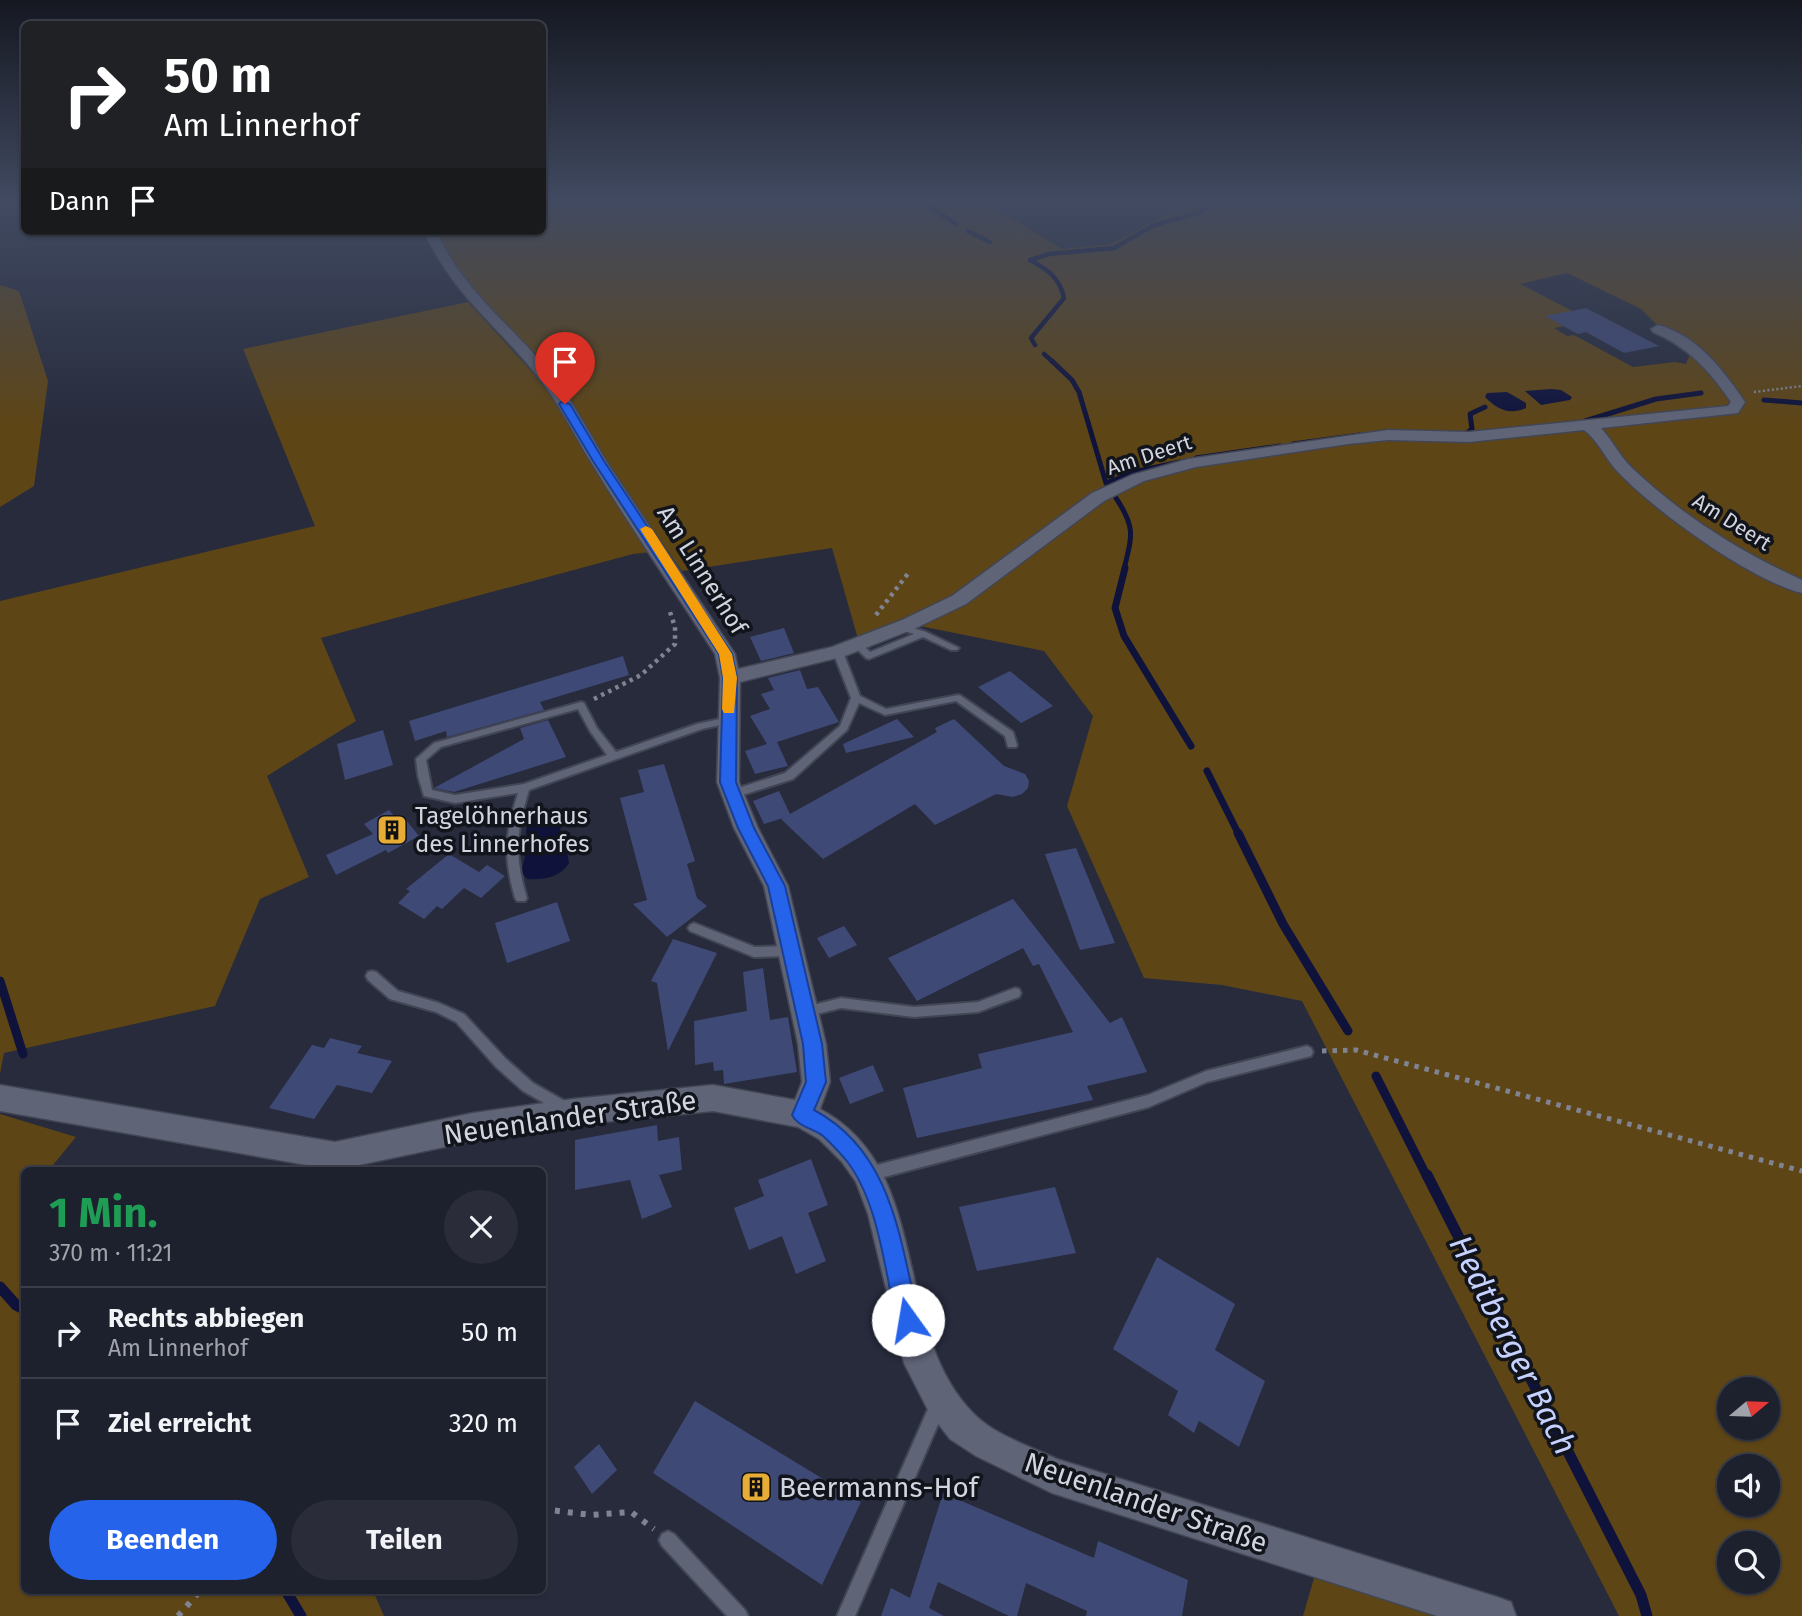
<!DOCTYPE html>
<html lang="de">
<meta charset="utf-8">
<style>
body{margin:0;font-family:"Fira Sans",sans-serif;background:#2a2d39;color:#f1f3f6;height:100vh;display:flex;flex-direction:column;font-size:26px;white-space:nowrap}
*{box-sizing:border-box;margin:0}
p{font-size:23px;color:#a0a3aa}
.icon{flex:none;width:38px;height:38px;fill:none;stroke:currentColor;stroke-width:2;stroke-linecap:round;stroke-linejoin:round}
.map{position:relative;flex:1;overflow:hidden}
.panel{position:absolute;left:21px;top:1167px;width:525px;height:427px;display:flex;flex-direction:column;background:#1d202d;border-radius:10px;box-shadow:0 2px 5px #0004,0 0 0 2px #3b3e49}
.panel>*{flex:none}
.guide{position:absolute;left:21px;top:21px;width:525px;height:214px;border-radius:10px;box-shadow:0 2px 5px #0004,0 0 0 2px #3b3e49;background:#202124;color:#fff;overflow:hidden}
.needle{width:46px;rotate:71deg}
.buttons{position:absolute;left:1717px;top:1377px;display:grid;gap:14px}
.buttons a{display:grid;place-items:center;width:63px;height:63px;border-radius:50%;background:#1d202d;box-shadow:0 2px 5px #0004,0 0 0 2px #3b3e49;font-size:35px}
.pin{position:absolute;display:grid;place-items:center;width:60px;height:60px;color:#fff;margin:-72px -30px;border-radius:50% 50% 50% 0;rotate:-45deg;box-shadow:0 0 7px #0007}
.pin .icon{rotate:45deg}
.me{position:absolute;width:77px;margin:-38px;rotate:347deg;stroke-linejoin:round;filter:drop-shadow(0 0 5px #0008)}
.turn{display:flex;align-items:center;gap:24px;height:147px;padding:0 28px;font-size:32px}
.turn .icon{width:91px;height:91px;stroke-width:2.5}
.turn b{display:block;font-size:49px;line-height:60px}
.then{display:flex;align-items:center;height:66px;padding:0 28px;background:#0003;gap:14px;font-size:26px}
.round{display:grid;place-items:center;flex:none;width:74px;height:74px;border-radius:37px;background:#2a2d39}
.overview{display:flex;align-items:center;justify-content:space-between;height:119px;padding:0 28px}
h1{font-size:42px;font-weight:700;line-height:52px;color:#1e9e55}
.primary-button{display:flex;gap:14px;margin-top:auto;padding:14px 28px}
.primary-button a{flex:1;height:80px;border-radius:42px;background:#2563eb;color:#fff;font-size:28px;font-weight:700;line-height:80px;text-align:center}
.primary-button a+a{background:#2a2d39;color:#f1f3f6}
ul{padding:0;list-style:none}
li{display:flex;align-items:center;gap:21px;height:91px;padding:0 28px;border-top:2px solid #3b3e49}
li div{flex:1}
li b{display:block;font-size:26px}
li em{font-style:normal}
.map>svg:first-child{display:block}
.green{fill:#5e4516;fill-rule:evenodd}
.water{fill:#0f133b}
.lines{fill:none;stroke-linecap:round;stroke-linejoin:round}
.stream-far4{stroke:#0f133b;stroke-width:4.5}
.stream-far3{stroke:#0f133b;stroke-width:5}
.stream-far2{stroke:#0f133b;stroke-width:7}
.stream-far1{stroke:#0f133b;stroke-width:9}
.stream{stroke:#0f133b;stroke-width:11}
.building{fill:#3f4976}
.lane-casing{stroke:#424654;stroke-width:4}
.street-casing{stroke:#424654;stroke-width:3}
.path-far3{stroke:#808391;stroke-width:2.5;stroke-dasharray:2 2.5;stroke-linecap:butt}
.path-far2{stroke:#808391;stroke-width:4.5;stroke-dasharray:3.5 4.5;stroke-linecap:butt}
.path-far1{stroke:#808391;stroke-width:5;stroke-dasharray:4.5 6;stroke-linecap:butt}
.path{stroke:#808391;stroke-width:6;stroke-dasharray:5 8;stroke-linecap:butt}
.lane{fill:#5f6477;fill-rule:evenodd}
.street{fill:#5f6477;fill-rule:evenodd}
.route{fill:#2563eb;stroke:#184099;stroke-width:2}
.slow{fill:#f59e0b}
.labels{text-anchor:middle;stroke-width:7;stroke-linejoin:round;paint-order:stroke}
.far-street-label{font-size:21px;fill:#d2d5df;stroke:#12141c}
.street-label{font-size:24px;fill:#d2d5df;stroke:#12141c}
.poi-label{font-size:24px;fill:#d2d5df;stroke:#12141c;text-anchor:start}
.near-street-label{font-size:28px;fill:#d2d5df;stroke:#12141c}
.near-poi-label{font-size:28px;fill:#d2d5df;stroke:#12141c;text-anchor:start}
.near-water-label{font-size:32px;font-style:italic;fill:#c5d1fe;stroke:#12141c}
</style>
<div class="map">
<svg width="1802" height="1616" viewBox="0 0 1802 1616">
<rect width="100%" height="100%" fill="#272b3c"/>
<path class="green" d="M543,202H986L1062,249L1111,244L1190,202H1802V1616H1619L1302,1001L1222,985L1144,978L1067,806L1093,716L1044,651L915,625C947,608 979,592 1008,571C1044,545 1077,515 1115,492C1145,474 1182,475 1209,456L1169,464L1128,479L1095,496L958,598L891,629L858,639L832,548L682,571L604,461L554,383L464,283L444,252L434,231H542ZM1567,273L1641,309L1659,327L1687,338L1704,352L1734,390L1726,389L1697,353L1691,352L1686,364L1675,362L1633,367L1574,335L1567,336L1554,328L1592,321L1520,284ZM1729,1390H1768V1428H1729ZM1729,1466H1768V1505H1729ZM1729,1544H1768V1582H1729Z
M0,285L19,291L48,381L34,486L0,507Z
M468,302L545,386L572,426L593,466L652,552L633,554L321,638L356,721L267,776L309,877L260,899L215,1006L4,1053L0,1074V601L315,526L243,349Z
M0,1114L76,1137L53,1165L54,1171H24V1591H373L384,1616H0Z
M1314,1578L1449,1616H1303Z"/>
<path class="water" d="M1551,389L1561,390L1572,397L1570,400L1541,405L1525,391Z
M1507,392L1526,403V408C1509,415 1498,410 1485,397L1487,393Z
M555,810L561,816L560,842L566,847L569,863C560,878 543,880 527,879L521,872L527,849L526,829L532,820L541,814Z"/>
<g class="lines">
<path class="stream-far4" d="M922,202L956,224
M968,231L990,242
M1030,260L1049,254L1114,248L1154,225L1198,213L1215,202
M1030,260C1047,269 1060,278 1064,298L1031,338L1035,345
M1044,354L1054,363"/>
<path class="stream-far3" d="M1052,361L1072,380L1079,392L1106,483L1138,471L1180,462
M1764,400L1802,403
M1585,421L1656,399L1701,393
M1464,435L1472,429L1470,414L1485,407
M1293,444L1360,435
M1196,458L1280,446
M1116,498C1136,528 1132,536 1124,569"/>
<path class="stream-far2" d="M1125,568L1115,608L1124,636L1191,746
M1207,771L1239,835"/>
<path class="stream-far1" d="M1238,833L1283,924L1348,1031
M0,981L23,1054
M1376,1076L1427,1177"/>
<path class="stream" d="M1427,1175L1641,1595L1647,1616
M0,1287L16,1305L24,1309
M286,1591L301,1616"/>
</g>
<path class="building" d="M1586,308L1659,346L1624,353L1586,332L1578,334L1545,316Z
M784,628L794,653L761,661L750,637Z
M623,656L629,675L540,702L544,710L447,737L446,731L415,741L409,721Z
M800,670L807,689L818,687L839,722L777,742L788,766L755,774L745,751L767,744L750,716L770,709L761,694L774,690L768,678Z
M1010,671L1053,706L1021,723L978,687Z
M897,719L914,737L846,753L843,744Z
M954,719L1004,766L1025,774L1029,781L1028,788L1022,794L1013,797L996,794L935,825L915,804L823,859L781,819L783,818L764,824L753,801L779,791L790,814L937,732L935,728Z
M548,720L566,757L454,792L434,788L524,739L520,728Z
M383,730L393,765L345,780L337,744Z
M664,764L695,861L687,864L697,898L707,906L667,937L633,904L647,900L620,798L644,792L638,770Z
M389,810L396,818L402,815L419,836L388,853L386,850L336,875L326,855L373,834L364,824Z
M1076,848L1115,943L1080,950L1045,854Z
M449,854L479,872L487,865L505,876L481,898L464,888L442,909L437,906L424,919L398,903L410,891L406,889Z
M1013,899L1110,1023L1122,1017L1147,1072L1087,1086L1093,1100L917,1138L903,1088L982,1068L978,1054L1073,1032L1039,964L1033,966L1023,948L917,1001L888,958Z
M557,902L570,941L507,963L495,923Z
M844,926L857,945L829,958L817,938Z
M673,939L717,953L668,1051L657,983L651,981Z
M763,968L770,1020L788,1017L797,1072L724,1084L723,1070L714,1071L713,1062L695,1065L694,1021L747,1011L743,972Z
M330,1038L362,1046L357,1053L392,1061L372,1093L337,1085L314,1119L269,1108L312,1045L324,1048Z
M873,1065L884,1091L850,1104L839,1078Z
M657,1125L658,1141L679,1137L682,1170L659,1175L672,1207L642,1219L630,1180L575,1190V1140Z
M811,1159L828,1205L808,1213L826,1261L796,1274L782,1236L749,1250L734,1208L764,1196L758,1180Z
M1055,1187L1076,1253L977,1271L959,1207Z
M1157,1257L1235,1304L1215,1350L1265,1381L1239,1447L1199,1421L1194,1433L1168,1415L1178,1391L1113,1349Z
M695,1401L861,1502L822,1585L653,1473Z
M599,1444L617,1470L592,1494L574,1467Z
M943,1493L1094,1558L1098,1541L1188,1580L1182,1616H1086L1087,1611L1026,1583L1017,1616H1009L938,1582L929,1608L944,1616H881L891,1588L910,1598Z"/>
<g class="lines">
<g class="lane-casing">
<path id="lane" d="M901,624L926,632L959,648L957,650H951L923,637L869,659L866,658L852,644L857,641L860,642L870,652L914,634L898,629L897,627Z
M838,649L843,652L860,696L886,709L958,695L961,696L1013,732L1017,745L1016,747H1008L1005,736L956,701L885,715L859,703L847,730L793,779L733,798L729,797L728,794L729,791L785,773L840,726L851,698L833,652Z
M581,702L584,703L597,728L616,752L697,724L729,717L734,720L729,723L702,729L529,790C516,833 514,855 527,898L525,901H517L515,898C503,856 505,834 518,793L455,803L424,796L418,776L416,759L434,743ZM578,709L590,731L607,755L524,784L455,795L432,790L426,760L441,747Z
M694,923L755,947L791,946L795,948L797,951L795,954L791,956L754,957L690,931L688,928L690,925Z
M372,971L376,972L398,991L439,1003L464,1014L506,1059L533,1083L570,1104L572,1108L570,1112L565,1114L560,1112L523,1091L496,1067L456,1022L436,1012L390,999L368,980L366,976L368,972Z
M1015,988L1019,989L1021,993L1019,997L978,1012L914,1017L841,1008L805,1017L801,1016L799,1012L801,1008L841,998L914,1007L978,1002Z
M1307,1046L1311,1048L1313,1052L1311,1056L1207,1082L1149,1107L869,1181L864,1179L862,1174L864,1169L869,1167L1148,1095L1206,1071Z
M938,1398L944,1400L946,1406L855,1616H837L932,1400Z
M668,1531L674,1534L745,1610L748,1616H727L662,1546L659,1540L662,1534Z"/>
</g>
<g class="street-casing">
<path id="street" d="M424,231H436C466,297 517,328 558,383C577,409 591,437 608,464C650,528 693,590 735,654L738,669L832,647L902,620L952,596L1092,493L1132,475L1188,459L1388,430L1469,432L1728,406L1731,402C1710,371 1688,347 1653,332L1651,329L1658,325C1698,336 1723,370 1745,402L1738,413L1601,428C1612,440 1619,455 1631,467C1680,514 1740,552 1802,580V593C1750,580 1655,511 1618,472C1605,459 1599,441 1584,430L1469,442L1388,440L1348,444L1196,467L1144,481L1104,501L966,604L916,628L845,656L740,682L739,782L758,828L788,886L826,1044L830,1082L820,1109C934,1169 890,1328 973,1413C994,1435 1030,1446 1057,1459L1497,1597L1511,1602L1516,1616H1437L1052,1493L976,1456L950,1439L929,1412L904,1363L868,1214L856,1182L842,1162L819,1139L798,1127L713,1111L573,1125L473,1141L335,1170L0,1111V1085L335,1142L473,1113L573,1099L713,1085L795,1100L802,1082L798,1044L764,886L734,828L717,782L720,678L715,654C674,590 630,527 591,462C576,438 564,413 547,389C506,331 455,300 424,231Z"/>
</g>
<path class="path-far3" d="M1754,392L1802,386"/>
<path class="path-far2" d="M876,615L910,571
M594,699L641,675L675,644V627L670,612"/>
<path class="path-far1" d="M1322,1051L1356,1050L1802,1171"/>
<path class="path" d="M542,1509L591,1515L631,1512L654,1529
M178,1616L200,1591"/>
<use href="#lane" class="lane"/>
<use href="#street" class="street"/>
</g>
<linearGradient id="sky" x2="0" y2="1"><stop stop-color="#151821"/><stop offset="0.47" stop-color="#414a61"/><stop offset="1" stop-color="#414a61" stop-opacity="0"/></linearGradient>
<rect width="1802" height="428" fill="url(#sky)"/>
<path class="route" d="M561,402L570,404L604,461L732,654L737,678L736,782L754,828L785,886L822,1044L826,1082L814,1110C893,1152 900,1241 919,1320L916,1328L908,1331L900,1328L896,1320C885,1270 878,1200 846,1160C839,1152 831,1143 823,1136C813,1128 798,1127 792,1115L806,1082L803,1044L768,886L738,828L720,782L723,678L719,654L593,461L559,404Z"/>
<path class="slow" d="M646,526L652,529L732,654L737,678L734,713H724L722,709L723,678L719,654L640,529Z"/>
<defs>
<g id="building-square" transform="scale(1.575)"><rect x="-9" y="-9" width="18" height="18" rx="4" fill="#e7ac36" stroke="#12141c"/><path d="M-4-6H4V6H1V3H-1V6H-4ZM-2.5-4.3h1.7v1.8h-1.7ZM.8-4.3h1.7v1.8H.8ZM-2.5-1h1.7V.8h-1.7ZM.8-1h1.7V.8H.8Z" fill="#111"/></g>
</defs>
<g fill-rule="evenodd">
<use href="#building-square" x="392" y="830"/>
<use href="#building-square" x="756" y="1487"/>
</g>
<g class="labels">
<g class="far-street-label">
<text transform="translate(1149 455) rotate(-18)" y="7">Am Deert</text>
<text transform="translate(1732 522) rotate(32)" y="7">Am Deert</text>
</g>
<g class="street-label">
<text transform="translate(702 570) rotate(58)" y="8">Am Linnerhof</text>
</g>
<g class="poi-label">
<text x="415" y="824">Tagelöhnerhaus<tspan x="415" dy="28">des Linnerhofes</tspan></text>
</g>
<g class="near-street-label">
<text transform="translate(570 1117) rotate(-8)" y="10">Neuenlander Straße</text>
<text transform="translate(1146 1502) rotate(19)" y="10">Neuenlander Straße</text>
</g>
<g class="near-poi-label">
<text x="779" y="1497">Beermanns-Hof</text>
</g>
<g class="near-water-label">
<text transform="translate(1513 1345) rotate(63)" y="11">Hedtberger Bach</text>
</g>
</g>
</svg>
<div class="buttons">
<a><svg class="needle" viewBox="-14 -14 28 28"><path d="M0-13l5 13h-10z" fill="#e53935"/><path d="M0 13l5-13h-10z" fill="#a0a3aa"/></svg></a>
<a><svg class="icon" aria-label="sound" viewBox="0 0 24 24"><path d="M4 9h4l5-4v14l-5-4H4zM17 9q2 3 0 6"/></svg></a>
<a><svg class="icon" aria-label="search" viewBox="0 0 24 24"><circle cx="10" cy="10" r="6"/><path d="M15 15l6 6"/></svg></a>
</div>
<div class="pin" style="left:565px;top:404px;background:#d93025"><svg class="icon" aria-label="arrive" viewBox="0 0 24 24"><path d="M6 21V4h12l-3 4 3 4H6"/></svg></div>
<svg class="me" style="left:908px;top:1320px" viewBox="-20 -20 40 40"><circle r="19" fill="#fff"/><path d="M0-13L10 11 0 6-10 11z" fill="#2563eb"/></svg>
<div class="guide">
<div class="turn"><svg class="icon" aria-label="right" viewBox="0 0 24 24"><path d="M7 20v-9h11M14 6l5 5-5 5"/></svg><div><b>50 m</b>Am Linnerhof</div></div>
<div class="then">Dann<svg class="icon" aria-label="arrive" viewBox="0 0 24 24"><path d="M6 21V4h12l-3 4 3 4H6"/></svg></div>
</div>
<section class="panel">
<div class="overview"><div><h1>1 Min.</h1><p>370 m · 11:21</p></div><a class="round"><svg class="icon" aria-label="close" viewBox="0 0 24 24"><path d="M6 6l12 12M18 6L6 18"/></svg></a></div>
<ul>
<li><svg class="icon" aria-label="right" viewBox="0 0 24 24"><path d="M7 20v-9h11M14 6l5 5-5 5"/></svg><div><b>Rechts abbiegen</b><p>Am Linnerhof</p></div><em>50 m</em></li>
<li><svg class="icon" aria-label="arrive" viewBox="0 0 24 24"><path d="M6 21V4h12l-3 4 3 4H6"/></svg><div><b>Ziel erreicht</b></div><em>320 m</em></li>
</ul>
<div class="primary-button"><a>Beenden</a><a>Teilen</a></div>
</section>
</div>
